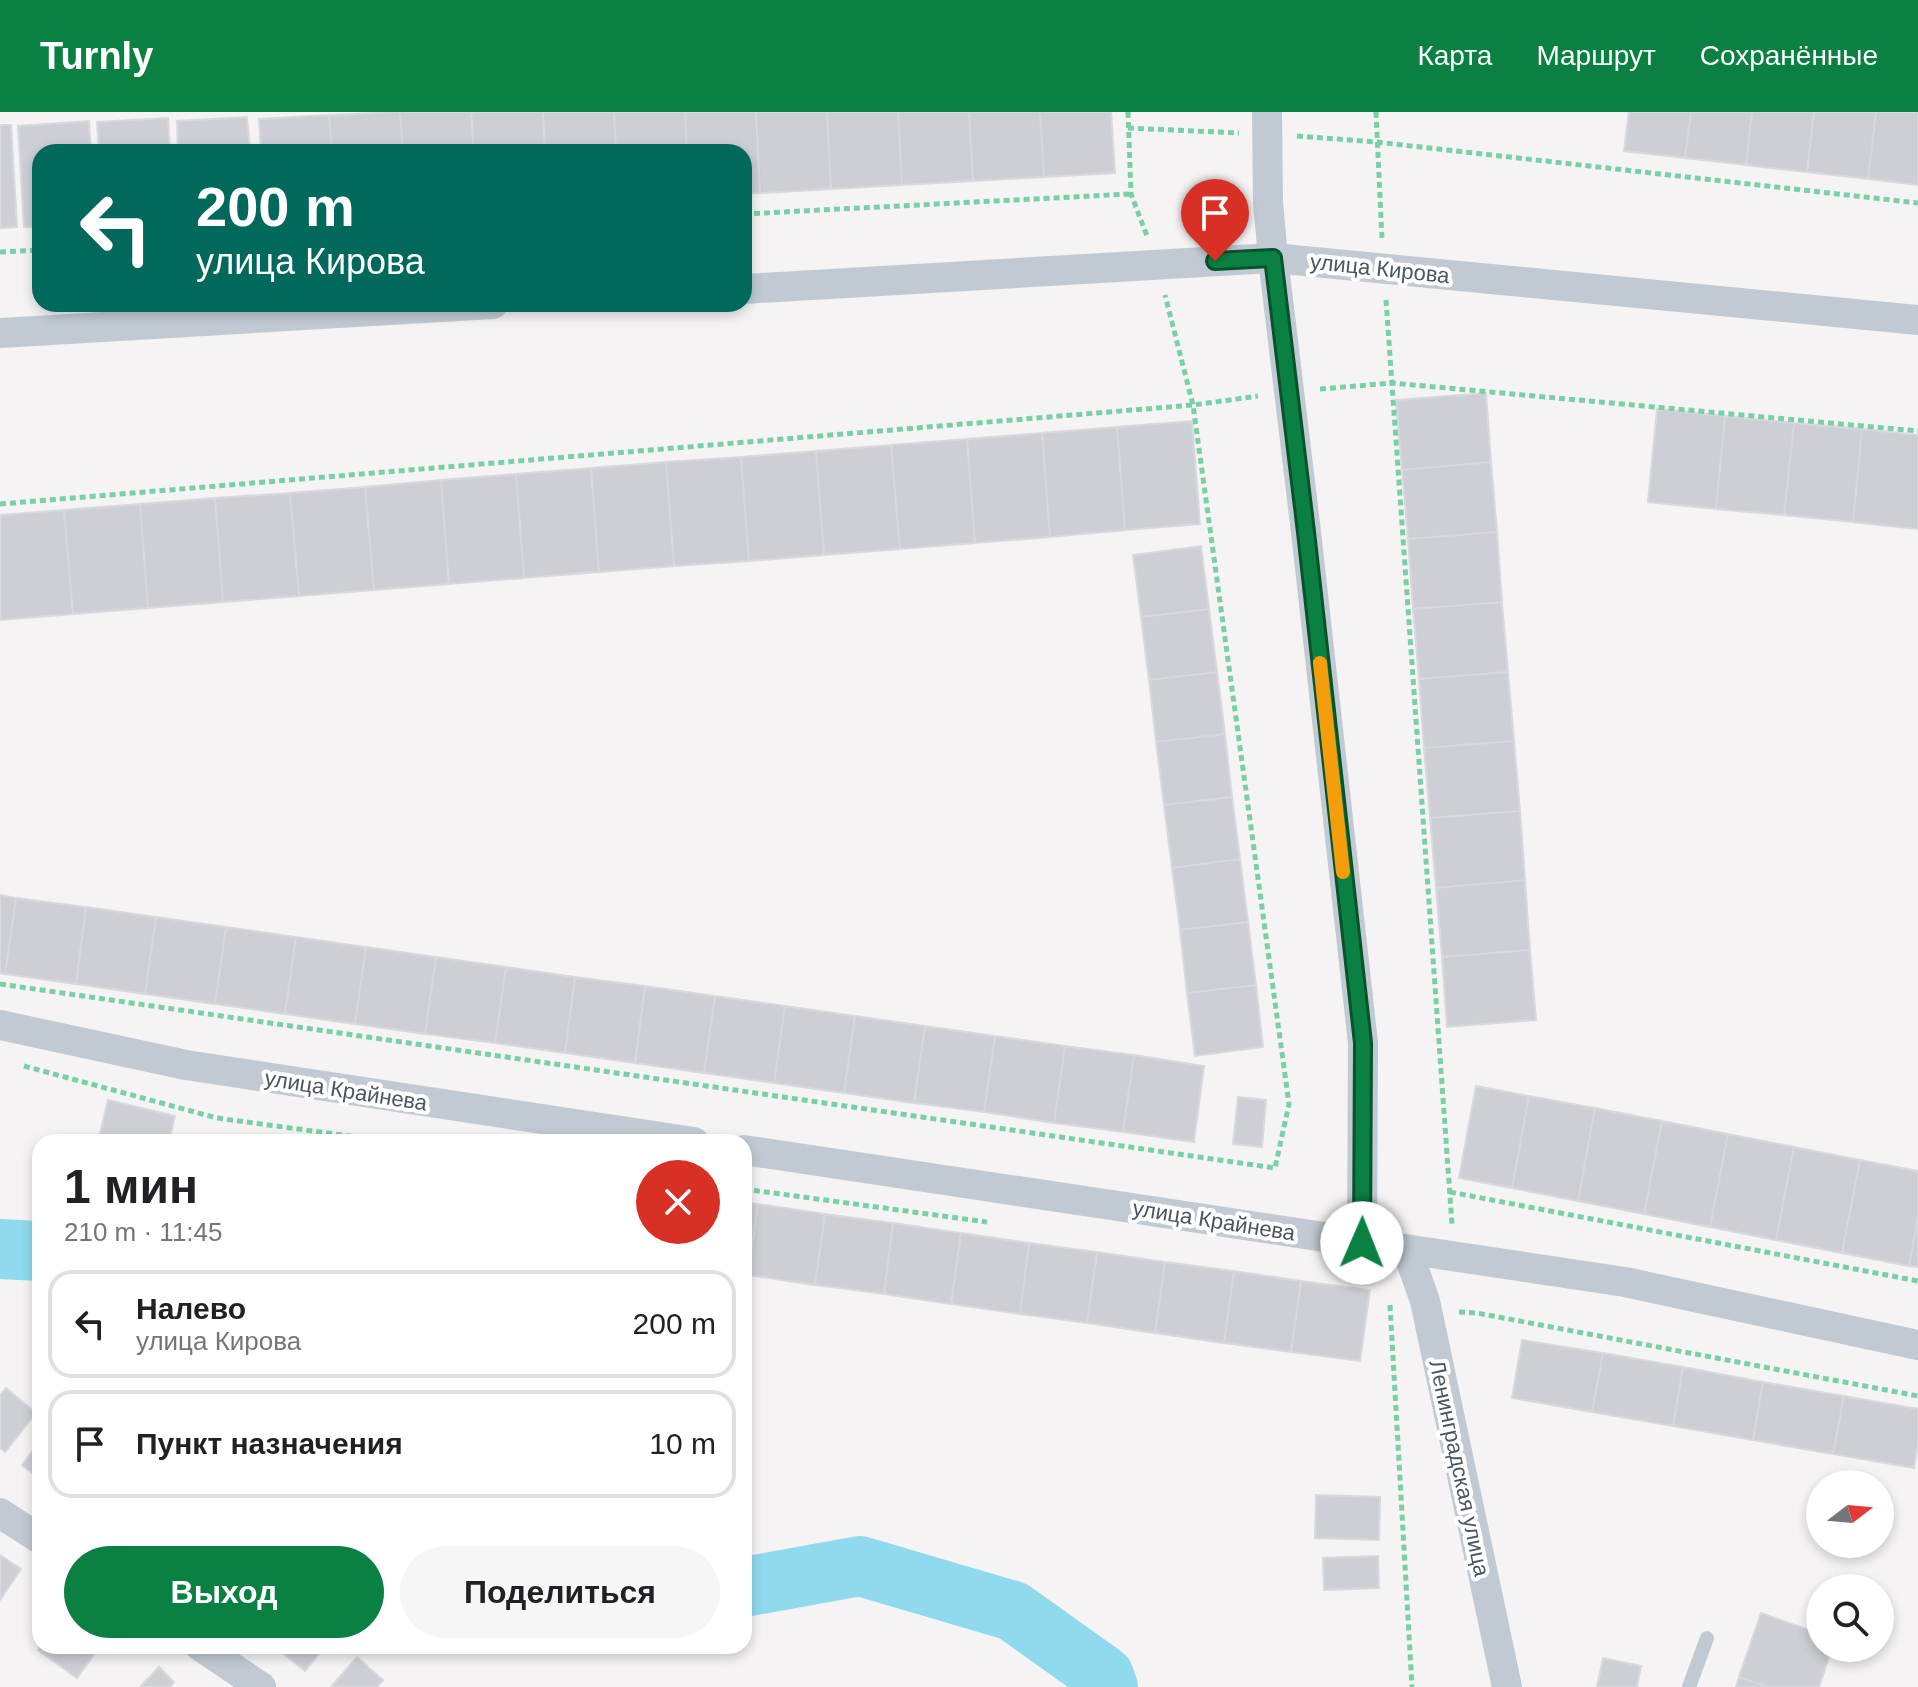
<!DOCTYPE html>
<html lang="ru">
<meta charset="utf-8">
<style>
body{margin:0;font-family:Arial,sans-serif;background:#f6f6f6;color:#202124;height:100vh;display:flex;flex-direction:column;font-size:30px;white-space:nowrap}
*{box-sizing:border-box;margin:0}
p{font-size:26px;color:#757577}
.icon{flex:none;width:44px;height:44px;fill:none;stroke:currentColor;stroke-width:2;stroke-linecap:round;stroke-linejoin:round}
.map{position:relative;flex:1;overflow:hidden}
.drawer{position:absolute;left:32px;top:1022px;width:720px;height:520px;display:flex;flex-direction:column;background:#fff;border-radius:24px;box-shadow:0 4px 12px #0003}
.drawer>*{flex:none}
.top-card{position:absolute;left:32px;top:32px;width:720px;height:168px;border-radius:24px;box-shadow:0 4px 12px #0003;background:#00695c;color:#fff;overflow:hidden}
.needle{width:52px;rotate:74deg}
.buttons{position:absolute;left:1806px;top:1358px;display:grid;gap:16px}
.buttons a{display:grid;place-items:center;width:88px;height:88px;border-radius:50%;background:#fff;box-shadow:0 4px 12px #0003;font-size:40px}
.pin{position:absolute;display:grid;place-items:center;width:68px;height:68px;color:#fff;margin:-82px -34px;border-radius:50% 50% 50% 0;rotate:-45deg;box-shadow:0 0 8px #0007}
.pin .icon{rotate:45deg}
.me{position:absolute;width:88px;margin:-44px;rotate:1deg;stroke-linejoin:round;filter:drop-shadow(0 0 6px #0008)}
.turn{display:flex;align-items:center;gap:28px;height:168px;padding:0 32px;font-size:36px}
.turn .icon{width:104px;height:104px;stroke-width:2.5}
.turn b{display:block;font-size:56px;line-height:68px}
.round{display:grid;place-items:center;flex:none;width:84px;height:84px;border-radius:42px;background:#f6f6f6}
.headline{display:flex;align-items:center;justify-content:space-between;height:136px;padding:0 32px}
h1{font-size:48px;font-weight:700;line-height:60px}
.button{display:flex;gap:16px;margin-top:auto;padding:16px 32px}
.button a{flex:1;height:92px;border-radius:48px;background:#0b8043;color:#fff;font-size:32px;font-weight:700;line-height:92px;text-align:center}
.button a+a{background:#f6f6f6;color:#202124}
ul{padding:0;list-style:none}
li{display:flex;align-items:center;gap:24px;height:108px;margin:0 16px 12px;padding:0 16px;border:4px solid #e0e0e0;border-radius:24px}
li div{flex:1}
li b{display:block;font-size:30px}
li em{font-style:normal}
header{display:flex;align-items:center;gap:48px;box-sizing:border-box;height:112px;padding:0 40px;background:#0b8043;color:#fff}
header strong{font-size:38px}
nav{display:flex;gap:44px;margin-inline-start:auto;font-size:28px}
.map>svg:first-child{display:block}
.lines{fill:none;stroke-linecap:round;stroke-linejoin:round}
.river{stroke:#90daee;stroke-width:60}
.building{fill:#cdcfd5;stroke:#d7d9de;stroke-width:2}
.path{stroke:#7ad0a6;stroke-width:5;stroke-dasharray:6 4;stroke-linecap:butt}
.lane{stroke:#c1cad2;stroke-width:14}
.street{stroke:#c1cad2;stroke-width:30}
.route-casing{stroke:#07532c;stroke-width:20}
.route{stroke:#0b8043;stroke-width:14}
.slow{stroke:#f59e0b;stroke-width:14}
.labels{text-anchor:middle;stroke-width:8;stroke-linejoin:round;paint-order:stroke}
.street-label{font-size:22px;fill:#4a5661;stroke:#fff}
</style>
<header>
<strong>Turnly</strong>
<nav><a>Карта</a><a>Маршрут</a><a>Сохранённые</a></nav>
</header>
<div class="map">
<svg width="1918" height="1575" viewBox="0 0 1918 1575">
<rect width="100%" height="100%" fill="#f5f3f3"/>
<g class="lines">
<path class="river" d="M0,1137L40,1139
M744,1475L860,1454L1013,1499L1104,1564L1108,1575"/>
</g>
<path class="building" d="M400,0L403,40H332L329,3Z
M400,0H471L474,40H403Z
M471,0H543L545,40H474Z
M543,0H614L616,40H545Z
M614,0H685L687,40H616Z
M685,0H756L760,81L744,82V40H687Z
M756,0H827L831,77L760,81Z
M827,0H898L902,73L831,77Z
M898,0H969L973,69L902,73Z
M969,0H1040L1044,65L973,69Z
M1040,0H1111L1115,61L1044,65Z
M1629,0H1691L1685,46L1624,39Z
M1691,0H1752L1746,53L1685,46Z
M1752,0H1814L1807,60L1746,53Z
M1814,0H1876L1868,67L1807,60Z
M1876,0H1918V73L1868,67Z
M329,3L332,40H261L259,7Z
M247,5L250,40H178L177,9Z
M168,6L170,40H99L97,10Z
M89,9L91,40H40V115H24L18,14Z
M0,13H11L17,115L0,116Z
M1486,281L1491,350L1402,358L1396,288Z
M1657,297L1725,304L1716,397L1648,390Z
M1725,304L1794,311L1784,403L1716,397Z
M1192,309L1200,412L1125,418L1117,315Z
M1794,311L1862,317L1853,410L1784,403Z
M1117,315L1125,418L1050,425L1042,321Z
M1862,317L1918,323V417L1853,410Z
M1042,321L1050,425L975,431L967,327Z
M967,327L975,431L900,437L891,333Z
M891,333L900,437L824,443L816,339Z
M816,339L824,443L749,449L741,345Z
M741,345L749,449L674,454L666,350Z
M666,350L674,454L599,460L591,356Z
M1491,350L1497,420L1408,427L1402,358Z
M591,356L599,460L524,466L516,362Z
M516,362L524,466L449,472L441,368Z
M441,368L449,472L374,478L365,375Z
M365,375L374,478L299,484L290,381Z
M290,381L299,484L223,490L215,386Z
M215,386L223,490L148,496L140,392Z
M140,392L148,496L73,502L64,398Z
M64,398L73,502L0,508V403Z
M1497,420L1502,490L1413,497L1408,427Z
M1201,434L1209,497L1141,505L1133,443Z
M1502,490L1508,560L1419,567L1413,497Z
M1209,497L1217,560L1149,568L1141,505Z
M1217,560L1225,622L1156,630L1149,568Z
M1508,560L1514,629L1424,636L1419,567Z
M1225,622L1232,685L1164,693L1156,630Z
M1514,629L1520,699L1430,706L1424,636Z
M1232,685L1240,747L1172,756L1164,693Z
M1520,699L1525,768L1436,776L1430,706Z
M1240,747L1248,810L1180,818L1172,756Z
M1525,768L1530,838L1442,845L1436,776Z
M0,783L16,786L5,862L0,861Z
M16,786L86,795L76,872L5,862Z
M86,795L156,805L145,882L76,872Z
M156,805L226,815L215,892L145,882Z
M1248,810L1256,873L1187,881L1180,818Z
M226,815L296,825L285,902L215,892Z
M296,825L366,835L355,912L285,902Z
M366,835L436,845L425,922L355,912Z
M1530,838L1536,908L1447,915L1442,845Z
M436,845L506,855L495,931L425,922Z
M506,855L575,865L565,941L495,931Z
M575,865L645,874L635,951L565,941Z
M1256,873L1263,935L1195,944L1187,881Z
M645,874L715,884L704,961L635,951Z
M715,884L785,894L774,971L704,961Z
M785,894L855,904L844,981L774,971Z
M855,904L925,914L914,991L844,981Z
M925,914L995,924L984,1000L914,991Z
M995,924L1065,934L1054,1011L984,1000Z
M1065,934L1134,943L1123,1020L1054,1011Z
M1134,943L1204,954L1194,1030L1123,1020Z
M1476,974L1529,984L1512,1076L1459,1066Z
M1529,984L1595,996L1578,1089L1512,1076Z
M1238,985L1266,988L1262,1035L1233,1032Z
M108,988L175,1004L169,1030H98Z
M1595,996L1662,1009L1644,1102L1578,1089Z
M1662,1009L1728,1022L1710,1115L1644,1102Z
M1728,1022L1794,1035L1776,1128L1710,1115Z
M1794,1035L1860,1048L1842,1141L1776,1128Z
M1860,1048L1918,1059V1106L1909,1154L1842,1141Z
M744,1090L758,1092L748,1163H744Z
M758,1092L825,1102L815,1173L748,1163Z
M825,1102L893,1111L884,1182L815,1173Z
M1918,1106V1155L1909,1154Z
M893,1111L961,1121L951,1192L884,1182Z
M961,1121L1029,1131L1020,1202L951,1192Z
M1029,1131L1097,1140L1087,1211L1020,1202Z
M1097,1140L1165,1150L1155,1221L1087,1211Z
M1165,1150L1234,1159L1224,1231L1155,1221Z
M1234,1159L1301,1169L1291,1240L1224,1231Z
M1301,1169L1370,1178L1360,1249L1291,1240Z
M1522,1228L1603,1241L1592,1300L1512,1286Z
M1603,1241L1683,1255L1673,1314L1592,1300Z
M1683,1255L1763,1270L1753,1328L1673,1314Z
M1763,1270L1844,1284L1833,1342L1753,1328Z
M6,1276L36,1301L5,1340L0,1336V1284Z
M1844,1284L1918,1297V1332L1914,1356L1833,1342Z
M40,1329V1367L22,1353Z
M1316,1383L1380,1385L1379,1428L1315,1426Z
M0,1443L21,1457L0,1488Z
M1378,1444L1379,1476L1324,1478L1323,1446Z
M1761,1501L1820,1522V1536H1832L1819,1575H1768L1739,1565Z
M41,1534H100L77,1566L38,1538Z
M274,1534H325L305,1559Z
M357,1545L383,1568L377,1575H331Z
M1603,1546L1641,1554L1637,1575H1597Z
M159,1555L174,1570L170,1575H140Z
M1739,1565L1768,1575H1736Z"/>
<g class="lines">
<path class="path" d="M1128,0L1131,82L1147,124
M1376,0L1382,127
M1128,16L1239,21
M1297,24L1376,30L1918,91
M744,102L1130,82
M0,140L40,138
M1386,188L1452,1112
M1320,277L1392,271L1918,319
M0,392L1193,293L1258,284
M0,872L1275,1056L1289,992L1193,293L1165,183
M24,954L217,1006L394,1030
M744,1077L987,1110
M1450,1080L1918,1169
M1390,1193L1412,1575
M1459,1200L1477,1201L1918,1284"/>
<path class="lane" d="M1689,1575L1707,1526"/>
<path class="street" d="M1267,0L1268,90L1273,146L1306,420L1363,931L1362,1131
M744,177L1273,146L1918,208
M0,221L493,192
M0,913L186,953L694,1030
M744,1038L1625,1170L1918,1233
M1407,1138L1425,1189L1507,1575
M0,1401L40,1427
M200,1534L261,1575"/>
</g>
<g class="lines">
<g class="route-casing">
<path id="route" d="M1215,149L1273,146L1306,420L1363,931L1362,1131"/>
</g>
<use href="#route" class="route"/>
<path class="slow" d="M1320,551L1343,760"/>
</g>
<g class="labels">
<g class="street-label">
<text transform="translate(1380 156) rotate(6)" y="8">улица Кирова</text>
<text transform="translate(346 978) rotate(9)" y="8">улица Крайнева</text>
<text transform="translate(1214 1108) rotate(9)" y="8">улица Крайнева</text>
<text transform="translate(1460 1356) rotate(78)" y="8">Ленинградская улица</text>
</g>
</g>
</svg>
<div class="buttons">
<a><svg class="needle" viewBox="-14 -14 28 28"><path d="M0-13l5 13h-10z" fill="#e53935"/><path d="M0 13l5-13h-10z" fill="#757577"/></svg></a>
<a><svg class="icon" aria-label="search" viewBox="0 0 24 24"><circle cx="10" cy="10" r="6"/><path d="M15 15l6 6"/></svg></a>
</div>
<div class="pin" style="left:1215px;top:149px;background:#d93025"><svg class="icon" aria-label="arrive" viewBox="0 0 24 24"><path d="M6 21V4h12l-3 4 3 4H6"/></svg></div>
<svg class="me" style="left:1362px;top:1131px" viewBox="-20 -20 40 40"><circle r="19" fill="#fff"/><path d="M0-13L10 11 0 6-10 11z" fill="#0b8043"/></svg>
<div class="top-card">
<div class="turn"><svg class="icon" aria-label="left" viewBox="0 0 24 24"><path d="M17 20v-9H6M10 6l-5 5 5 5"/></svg><div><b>200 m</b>улица Кирова</div></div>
</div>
<section class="drawer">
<div class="headline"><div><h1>1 мин</h1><p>210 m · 11:45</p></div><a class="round" style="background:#d93025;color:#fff"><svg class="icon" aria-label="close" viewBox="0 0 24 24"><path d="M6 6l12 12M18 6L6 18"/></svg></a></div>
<ul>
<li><svg class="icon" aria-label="left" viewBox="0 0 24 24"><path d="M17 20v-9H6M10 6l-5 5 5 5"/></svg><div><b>Налево</b><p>улица Кирова</p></div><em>200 m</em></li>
<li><svg class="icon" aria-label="arrive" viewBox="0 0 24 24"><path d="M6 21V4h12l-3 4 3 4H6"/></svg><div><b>Пункт назначения</b></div><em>10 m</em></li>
</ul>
<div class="button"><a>Выход</a><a>Поделиться</a></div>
</section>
</div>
